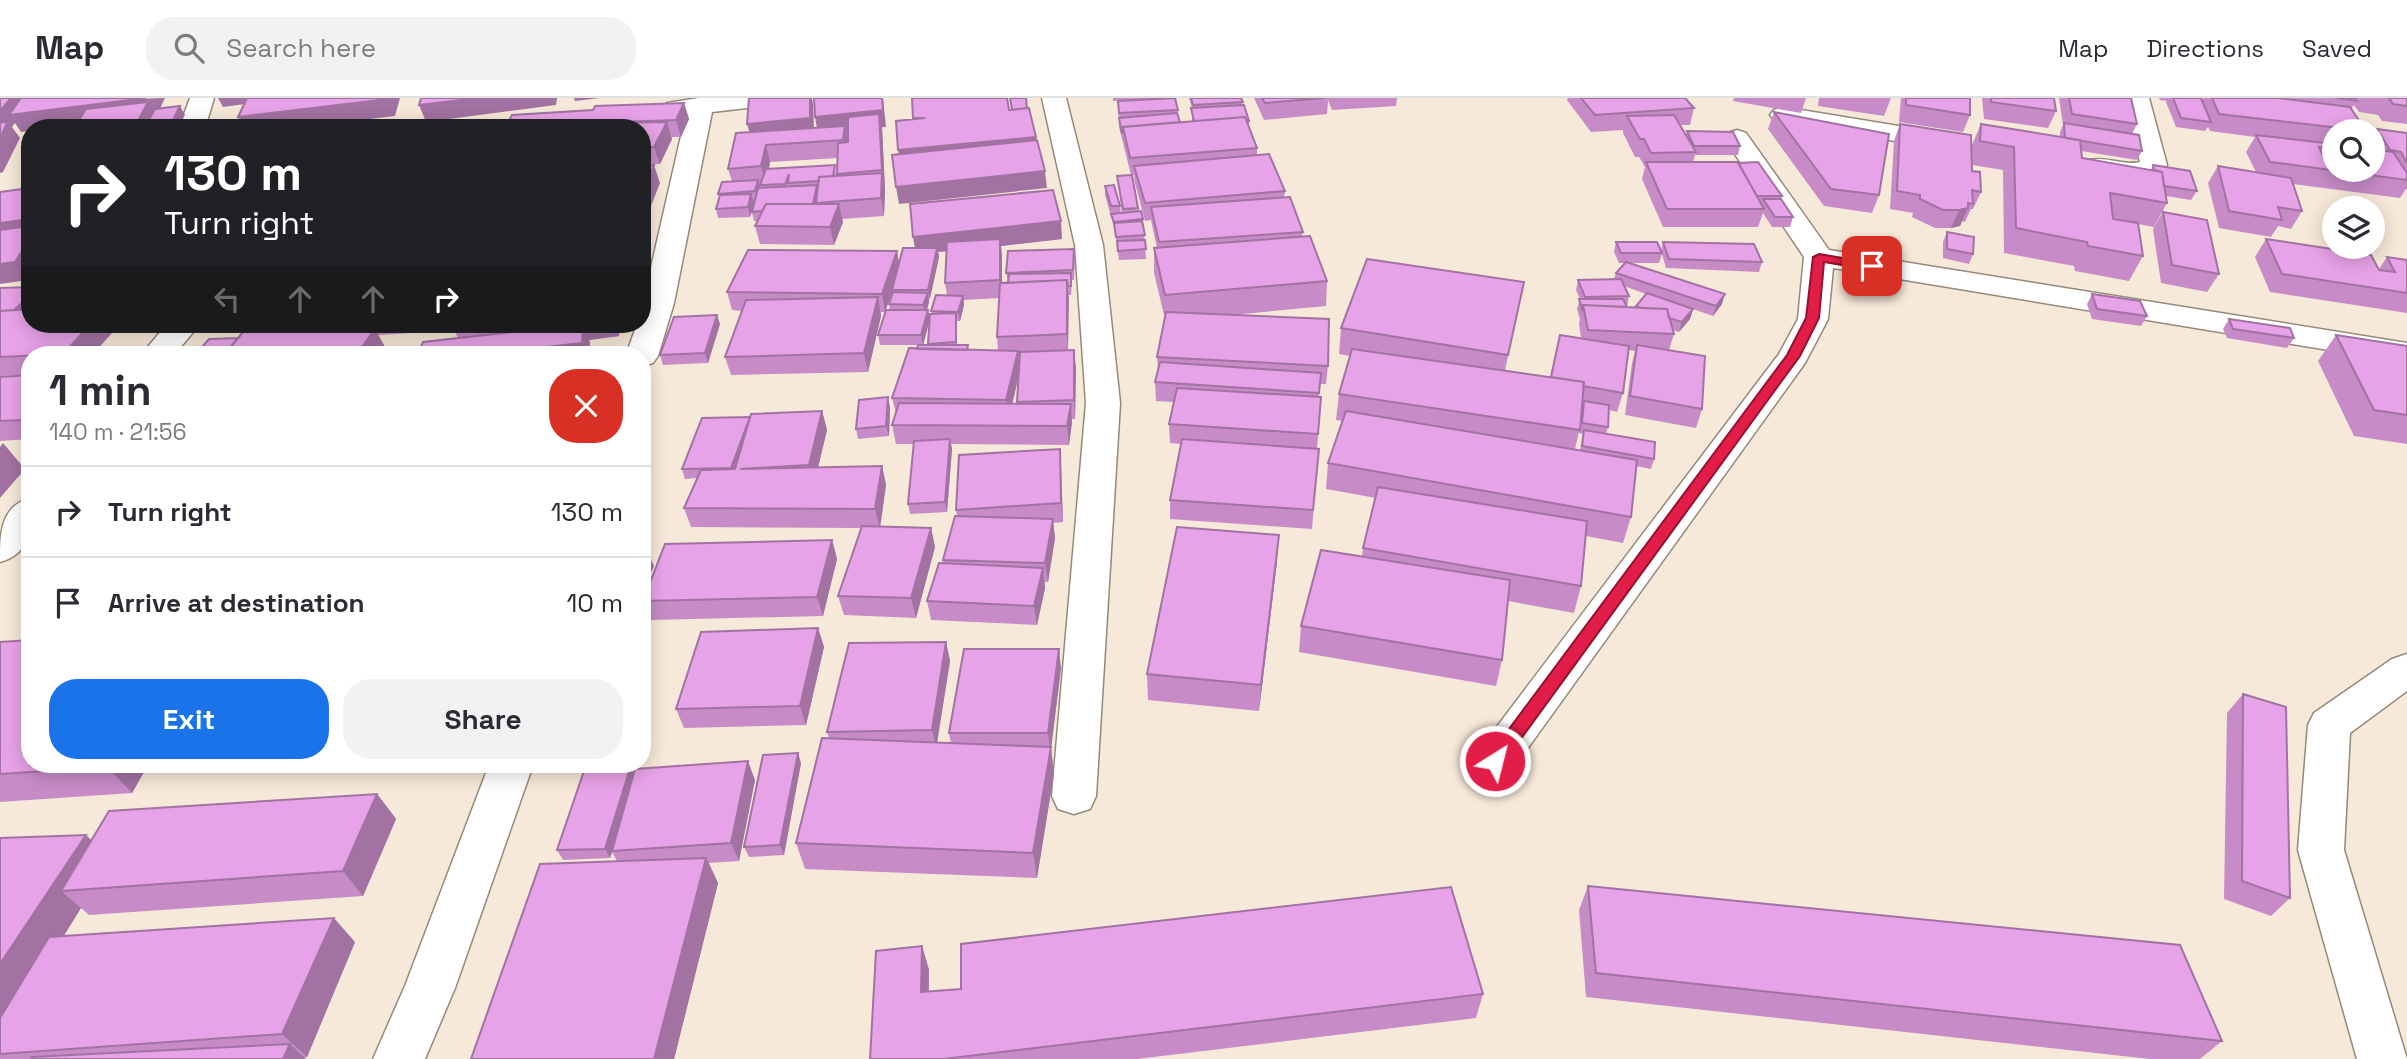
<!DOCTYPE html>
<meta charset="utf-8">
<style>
body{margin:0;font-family:"Space Grotesk",sans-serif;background:#f2f2f3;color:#2b2b33;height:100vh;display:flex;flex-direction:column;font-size:26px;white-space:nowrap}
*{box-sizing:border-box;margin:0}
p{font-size:23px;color:#7c7c81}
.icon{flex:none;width:38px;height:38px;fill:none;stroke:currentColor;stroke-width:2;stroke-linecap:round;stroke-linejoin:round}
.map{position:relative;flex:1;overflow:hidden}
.side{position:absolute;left:21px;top:248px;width:630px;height:427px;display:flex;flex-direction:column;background:#fff;border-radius:28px;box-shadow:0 4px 18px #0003}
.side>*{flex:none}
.hud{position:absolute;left:21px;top:21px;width:630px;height:214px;border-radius:28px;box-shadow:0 4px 18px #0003;background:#202124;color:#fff;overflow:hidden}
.controls{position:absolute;left:2322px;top:21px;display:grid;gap:14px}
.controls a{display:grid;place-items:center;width:63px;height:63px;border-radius:50%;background:#fff;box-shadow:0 4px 18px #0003;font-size:35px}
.pin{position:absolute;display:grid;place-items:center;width:60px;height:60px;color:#fff;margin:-30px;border-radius:14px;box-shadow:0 4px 10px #0006}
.me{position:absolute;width:77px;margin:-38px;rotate:36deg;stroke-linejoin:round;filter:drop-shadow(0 0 5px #0008)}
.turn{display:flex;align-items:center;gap:24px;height:147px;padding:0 28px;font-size:32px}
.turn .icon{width:91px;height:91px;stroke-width:2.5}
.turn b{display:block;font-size:49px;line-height:60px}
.lanes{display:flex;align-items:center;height:66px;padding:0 28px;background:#0003;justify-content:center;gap:35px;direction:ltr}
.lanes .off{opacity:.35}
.round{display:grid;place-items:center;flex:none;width:74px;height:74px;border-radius:28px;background:#f2f2f3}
.head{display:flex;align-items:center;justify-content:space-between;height:119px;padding:0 28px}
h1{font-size:42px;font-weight:700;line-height:52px}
.primary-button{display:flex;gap:14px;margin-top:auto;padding:14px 28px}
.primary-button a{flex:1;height:80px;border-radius:28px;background:#1a73e8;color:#fff;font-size:28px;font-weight:700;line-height:80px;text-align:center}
.primary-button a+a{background:#f2f2f3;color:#2b2b33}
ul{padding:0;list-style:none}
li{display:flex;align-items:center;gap:21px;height:91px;padding:0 28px;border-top:2px solid #e1e1e2}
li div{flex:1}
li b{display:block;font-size:26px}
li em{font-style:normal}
header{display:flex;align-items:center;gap:42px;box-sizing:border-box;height:98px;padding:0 35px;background:#fff;border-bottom:2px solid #e1e1e2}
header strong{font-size:33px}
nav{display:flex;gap:38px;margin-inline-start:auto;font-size:24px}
.search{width:490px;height:63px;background:#f2f2f3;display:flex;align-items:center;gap:18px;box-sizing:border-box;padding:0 24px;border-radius:28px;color:#7c7c81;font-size:26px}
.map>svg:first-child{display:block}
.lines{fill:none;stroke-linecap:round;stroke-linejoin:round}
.minor-casing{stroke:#95897a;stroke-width:3}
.minor{fill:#fff;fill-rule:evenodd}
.wall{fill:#c78cc7;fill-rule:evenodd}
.shaded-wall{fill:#a272a2}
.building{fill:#e7a3e7;stroke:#a272a2;stroke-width:2}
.route{fill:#e11d48;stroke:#92132f;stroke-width:2}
</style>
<header>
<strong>Map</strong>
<div class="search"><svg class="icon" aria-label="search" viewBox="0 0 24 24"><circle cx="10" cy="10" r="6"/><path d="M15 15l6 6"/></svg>Search here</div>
<nav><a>Map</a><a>Directions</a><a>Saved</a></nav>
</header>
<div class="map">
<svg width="2407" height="961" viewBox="0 0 2407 961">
<rect width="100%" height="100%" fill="#f7e9d9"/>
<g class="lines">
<g class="minor-casing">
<path id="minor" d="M190,0H214L205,30H179Z
M699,0H784L781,5L772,7L712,14L674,205L658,258L653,265L642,268V257H626L637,226H642V209L686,16L667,15L664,10L667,5Z
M1042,0H1066L1103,147L1120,305L1096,698L1090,711L1074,716L1058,711L1052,698L1086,305L1075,147Z
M2125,0H2149L2167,67C2150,91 2113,79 2090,74L2086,68L2090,62C2107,58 2123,68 2140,64Z
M1783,9L1947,36L1956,39L1960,44L1956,49L1947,52L1774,22L1770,17L1774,12Z
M1737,32L1746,35L1829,152L2407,245V265L1833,170L1828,221L1805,265L1510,675L1495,681L1480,675L1473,663L1480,651L1779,256L1798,221L1804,159L1724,40L1728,35Z
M167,226H200L174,257H141Z
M30,400C30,428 33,455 0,464C0,436 0,409 30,400Z
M2407,556V593L2350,635L2344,752L2407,961H2357L2298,752L2308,627L2314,615L2392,561Z
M489,667H533L455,890L425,961H373L405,888Z"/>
</g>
<use href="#minor" class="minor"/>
</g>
<path class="wall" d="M749,0H812L813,8L814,30L886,29H882L885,92L884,118L842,121L843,124L834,147L760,146L755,128L758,123H754L752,114L755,103H753L754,105L750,119L718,120L716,111L719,99L718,96L732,83L728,71L749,34ZM838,60L837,78H836L835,67L769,71L770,64Z
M1113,0H1175L1180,24L1192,23V10L1189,0H1241L1243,7L1249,23V30L1257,50V57L1285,93L1284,99L1303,134L1302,138L1327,183L1326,208L1232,217L1328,268L1326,286H1320L1319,299H1321L1317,351H1319L1312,431L1170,421V402L1181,346L1170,345L1169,326L1174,304L1156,303L1155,284L1158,272L1157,259L1165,221L1154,175V150H1157L1151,122L1145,123L1135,85L1134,77H1132L1139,113L1143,121L1146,161L1119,162L1115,133L1105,97V88L1120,108L1121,115H1122L1117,78L1131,77L1119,29L1118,3L1123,2L1113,3Z
M1254,0H1397L1396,8L1332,12L1328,2L1327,16L1264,22Z
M1568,0H1685L1694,10L1690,27H1680L1686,36L1687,33L1740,48L1738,57H1695L1693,64L1782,98L1781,101L1793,119L1790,129H1772L1763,115L1758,129H1663L1642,81L1645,69L1639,59H1635L1623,35V32L1591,34L1567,2Z
M1734,0H1806L1801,15L1733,3Z
M1819,0H1891L1884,18L1818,8Z
M1901,0H1970V17L1963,34L1899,24Z
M1982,0H2054L2056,13L2048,30L1984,21Z
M2059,0H2131L2137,26L2132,36L2142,53L2137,62L2081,53L2082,60L2151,72L2153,67L2197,93L2191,102L2166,98L2167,105L2154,129L2138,126L2143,158L2129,183L2075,173L2074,168L2004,155L2003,72L1972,67V73L1981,94L1973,111H1971L1965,124L1962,123L1960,128L1951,130H1935L1912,119L1913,115L1890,111L1894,43L1900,26L1972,47L1981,26L2060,39V34L2063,27Z
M2159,0H2201L2202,3L2203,0H2407V26L2382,23L2378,17L2359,14L2354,7L2351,11L2366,33H2334V72H2373V36L2377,31L2407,35V91H2406L2400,100L2293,86L2302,113L2291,131L2278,128L2271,139L2219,130L2208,85L2218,68L2256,74L2246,54L2255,39L2210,33L2208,29L2205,33L2176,29L2166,4L2167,3L2160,2Z
M684,5L689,21L681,39H671L672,41L660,66H642V30H506V28L593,12Z
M1774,14L1879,97L1872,115L1824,108L1768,31Z
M2163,114L2219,176L2207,194L2161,185L2153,131Z
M1947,134L1973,156L1969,166L1943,160V144Z
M1062,141L1001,148L1002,159V185L1008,184L1006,175L1075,160L1074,182H1072L1071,197H1068V252H1074L1076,271L1075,321H1072L1069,347L951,346L952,351L947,414L910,416L908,406L914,346H896L892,327L896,315L892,300L918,247H880L878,237L890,212L889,206L892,194L885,214H881V218L868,274L731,277L725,259L742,213L732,212L727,194L897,153L899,166L915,150ZM947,153L945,185L947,197L931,213L932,216L929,218L928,212H927L939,159L938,154ZM999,200L997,239L998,252H969L957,247V223H960L964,207V202ZM929,225V247H923ZM1019,277L1017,306H1012Z
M2266,141L2379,171L2387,159L2407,162V215L2270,194L2255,159Z
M1616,144L1661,153L1663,144L1762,164L1759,174L1666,170L1662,156L1659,165H1630L1722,206L1713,218L1693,211L1690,221L1679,234L1673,232L1674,236L1669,252L1702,311L1696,330L1625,317L1632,265L1635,253L1629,252L1623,295L1617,314L1609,312L1608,329L1606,336L1654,361L1651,371L1636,368L1631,419L1623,445L1586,438L1581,488L1574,515L1508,503L1502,562L1496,588L1299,554L1301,528L1362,458L1363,450L1376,400L1326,391L1328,365L1342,323L1336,322L1339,296L1350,258L1339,256L1341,230L1524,184L1505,272L1551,279L1581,240L1579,225L1580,221L1577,211L1580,201L1576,192L1578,182L1614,181L1616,175L1625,165H1619L1614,154ZM1624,188L1646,196L1635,209H1627L1629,198ZM1579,334V335L1583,336L1580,352L1575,351Z
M0,190L30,226H120L92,257H30V277L0,278Z
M2092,196L2147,218L2141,228L2092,221L2087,206Z
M2229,221L2294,240L2287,250L2227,240L2223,231Z
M258,226H432L428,234L378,237L385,249L379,257H195L238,240L263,234Z
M451,226H620L619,238L589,242L590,245L589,257H418L458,240Z
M720,226L708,265L663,267L660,257Z
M2336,237L2407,248V346L2354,338L2318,263Z
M30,277V341L0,343V279Z
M890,309L889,338L858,341L856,331Z
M822,313L827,332L818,369L882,368L886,387L880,429L931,430L935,449L916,520L844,517L838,498L861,430L691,429L684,410L697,380L685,381L682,371L750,319Z
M1060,351L1061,370L1063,424L1053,425L1055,440L1048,484H1045V490L1037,527L931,522L927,503L943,465V462L957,418L956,412Z
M832,442L837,461L823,518L651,522L643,503Z
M1277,463L1259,613L1148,602L1147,576Z
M818,530L824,549L806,627L684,630L676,611Z
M0,544L30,667H148L132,695L0,704Z
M946,544L950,563L937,645H951L949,635L1061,570L1051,651L1054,675L1037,780L805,771L796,745L829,640L827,634Z
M2243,596L2290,800L2271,818L2224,801L2227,615Z
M801,665L784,757L749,759L744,749Z
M637,671L755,682L739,763L709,765L718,785L674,961H471L617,763L612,754L610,760L563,762L557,752Z
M377,696L396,721L363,798L89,817L81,810L64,838L355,844L307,959L304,960L306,961H0V740L91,743Z
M1588,788L2222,943L2200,961H2150L1586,899L1579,812Z
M922,848L929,872V894L1483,896L1476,920L1137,961H870Z"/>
<path class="shaded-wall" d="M0,0H23L20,3H18L19,5L165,0L157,17L180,8L185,17L178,30H134L140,19L55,30H30V33L21,34L15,25L12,29L20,40L3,74L0,75Z
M218,0H290L223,9Z
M388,0H400L395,18L297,30H244L238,19Z
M477,0H557L556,7L426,24L419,7Z
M574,0H600L575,3Z
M810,0H812L813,8L814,37L752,43L747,26Z
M883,0L886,29H882L885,92L884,118L881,100L882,75L880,30L846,33L848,45L847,59L843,42L818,36L815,19Z
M684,5L689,21L681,39L676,22Z
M667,24L672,41L660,66L654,49Z
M1036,39L1037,56L901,70L898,52Z
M766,47L770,64L766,86L761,68Z
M654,67L660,85L645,123L642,115V97Z
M1045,73L1047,90L899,106L896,89Z
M758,82L760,91L758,103L755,93Z
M817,87L819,96L814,120L812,110Z
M751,96L754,105L750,119L748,109Z
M839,106L843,124L834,147L830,129Z
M1968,110L1960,128L1951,130L1959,112Z
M30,121V140L0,144V125Z
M1061,123L1062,141L1001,148L1002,159V200L1000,182V148L938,154L939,159L930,201L928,192L916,157L913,139Z
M30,141V180L28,182L0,186V166Z
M897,153L900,171L885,214L882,196Z
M1067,182L1069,201L1068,254L1067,236Z
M928,195L929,205L925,217L923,207Z
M1725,196L1722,206L1713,218L1716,208Z
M30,198V212L13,214Z
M963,198L964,207L960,223L958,214Z
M878,199L881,218L868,274L864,255Z
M1693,211L1690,221L1679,234L1682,224Z
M928,212L930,221L923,247L921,237Z
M956,215L957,224V254L956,244Z
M717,217L720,226L708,265L705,255Z
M91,226H120L92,257H63V256Z
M424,226H432L428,234Z
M562,226H620L619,238L589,242L590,245L589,257H519L528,251L538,249L530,230Z
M375,231L385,249L379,257H356Z
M1074,252L1076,271L1075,321L1074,302Z
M1018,253L1020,271L1009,321L1006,302Z
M888,299L890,309L889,338L886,328Z
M1071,306L1072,325L1069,347L1067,328Z
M30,313V331L23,322Z
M822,313L827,332L814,386L809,367Z
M750,319L735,380L731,370Z
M950,341L952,351L947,414L945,404Z
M3,345L25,371L0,400V349Z
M1060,351L1061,370L1063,424L1061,405Z
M882,368L886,387L880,430L875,411Z
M1053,421L1055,440L1048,484L1045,465Z
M931,430L935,449L916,520L911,500Z
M1279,437L1277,463L1259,613L1261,587Z
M832,442L837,461L823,518L817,499Z
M649,457L654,468L642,495V475Z
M1043,470L1045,490L1037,527L1034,508Z
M818,530L824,549L806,627L800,608Z
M946,544L950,563L936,651L932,632Z
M1059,551L1061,570L1051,651L1054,675L1037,780L1033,755L1050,651L1048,635Z
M798,655L801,665L784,757L780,747Z
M748,663L755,682L739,763L731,745Z
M108,667H148L132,695L107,669Z
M631,667H635L638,673L610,760L605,751Z
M377,696L396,721L363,798L343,773Z
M86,737L112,762L61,793L81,810L0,938V866Z
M706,760L718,785L674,961H654Z
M334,820L355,844L307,959L282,936Z
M922,848L929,872L928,918L921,894Z
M290,946L306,961H283Z"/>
<path class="building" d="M0,0H11L0,13Z
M21,0H146L9,17Z
M247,0H388V1L238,19Z
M421,0H477L419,7Z
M749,0H810V20L747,26Z
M814,0H882L883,12L815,19Z
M912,0H1007L1009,12L1029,10L1036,39L898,52L896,23L925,20H913Z
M1010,0H1026L1027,10L1012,12Z
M1175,0L1178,12L1119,15L1118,3Z
M1191,0H1241L1243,4L1193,7Z
M1262,0H1324L1265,5Z
M1581,0H1685L1694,10L1595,17Z
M1906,0H1970V17L1906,7Z
M1991,0H2054L2056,13L1991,4Z
M2069,0H2131L2137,26L2072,16Z
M2173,0H2201L2211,24L2181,20Z
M2212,0H2278L2350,9L2366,33L2219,16Z
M2337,0H2355L2357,3Z
M2389,0H2407V8L2393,6Z
M148,4L134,30H74L86,11Z
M684,5L676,22L593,25L667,24L654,49H642V30H534L536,27L506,28L512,17L593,12L595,8Z
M1244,7L1249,23H1247L1245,19L1194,23L1191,10Z
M180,8L171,26L145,29L155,11Z
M1774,14L1889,36L1879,97L1831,91Z
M1177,15L1180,24L1123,29V35H1122L1119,20Z
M879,16L882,72L837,76L838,45L848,44V19Z
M1674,17L1696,54L1651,55L1644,41H1640L1627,18Z
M1245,19L1257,50L1130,60L1123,29Z
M8,23L0,40V25Z
M2064,25L2139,37L2142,53L2065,40Z
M486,26L485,30H457Z
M1900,26L1971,37L1972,73L1980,74L1981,94L1972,92L1973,106L1968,105V110L1959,112H1943L1920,101V97L1897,93Z
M1981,26L2080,42L2082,60L2162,74L2167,105L2110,95L2113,121L2138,125L2143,158L2088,148L2087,144L2016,130L2014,49L1980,43Z
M845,28L843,42L766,47L761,68L728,71L736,35Z
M2377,31L2407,35V65L2401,54L2390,52Z
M1687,33L1733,34L1740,48H1694Z
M2256,37L2334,46V51L2319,49L2323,58L2334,60V72H2373V51L2393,54L2407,75V82L2270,64Z
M1037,42L1045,73L896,89L892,57Z
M1269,56L1285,93L1145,105L1134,68Z
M1646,64H1738L1764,111H1667Z
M1758,64L1782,98H1757L1738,65Z
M654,67L642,97V68Z
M835,67L833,78L819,79V83L788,85L789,76L785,86L760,87L766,71Z
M2153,67L2190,73L2197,93L2164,88L2162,74L2154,72Z
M2218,68L2291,80L2302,113L2278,109L2282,122L2229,113Z
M882,75L881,100L816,105L819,79Z
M1132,77L1138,110L1123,111L1117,78Z
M758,82L755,93L718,96L722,84Z
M817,87L813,106H766L762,113L752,114L758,90Z
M1114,87L1120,108H1111L1105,88Z
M30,90V121L0,125V94Z
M1053,92L1061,123L913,139L910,106Z
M751,96L748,109L716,111L720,97Z
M1290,99L1303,134L1159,144L1151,109Z
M1763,101H1781L1793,119H1775Z
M766,106H839L830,129L755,128Z
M1141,113L1143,121L1114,124L1111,116Z
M2163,114L2207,122L2219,176L2172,167Z
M1142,123L1145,137L1116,139L1114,125Z
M30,128V141L15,164L0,166V132Z
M1947,134L1974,139L1973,156L1947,151Z
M1310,138L1327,183L1165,197L1154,150Z
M1000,141V182L945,185L947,144Z
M2266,141L2371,157L2379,172L2395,174L2387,159L2407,162V195L2282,176Z
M1145,142L1146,151L1118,153L1117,143Z
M1616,144H1657L1662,155H1621Z
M1663,144L1754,146L1762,164L1669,161Z
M903,150H937L928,192H892Z
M1074,151L1073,172L1006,175L1008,153Z
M748,152L897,153L882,196L727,194Z
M1367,161L1524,184L1508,257L1341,230Z
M1626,164L1725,196L1716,208L1616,175Z
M1071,175V188H1068L1067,182L1008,185L1009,176Z
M1621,181L1629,198L1585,199L1578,182Z
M1067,182V236L997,239L1000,185Z
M30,189V198L14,212L0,213V190Z
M893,194L928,195L923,207L889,206Z
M1647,195L1693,211L1682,224L1669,220L1667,211L1641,210L1636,208Z
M2092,196L2140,203L2147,218L2097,211Z
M936,197L963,198L958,214L931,213Z
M878,199L864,255L725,259L746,202Z
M1579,201H1623L1627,209L1583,207L1582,211Z
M1583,207L1667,211L1674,236L1588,232Z
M30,211V226H91L63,256L0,259V213Z
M886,212H928L921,237H878Z
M1166,214L1329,221L1328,268L1157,259Z
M956,215V244L928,246L930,216Z
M717,217L705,255L660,257L674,219Z
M2229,221L2290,230L2294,240L2233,231Z
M531,226H562L530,230Z
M583,226L582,245L528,251L526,256L519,257H418L423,244Z
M375,231L356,257H224L243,234Z
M1560,237L1629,248L1623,295L1583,288L1584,284L1551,279Z
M2336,237L2407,248V317L2374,312Z
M238,240L224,257H195L209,241Z
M918,247H968L967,252L917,251Z
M1637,247L1705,258L1702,311L1630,298Z
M909,250L1018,253L1006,302L892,300Z
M1352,251L1584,284L1580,332L1339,296Z
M1074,252V302L1017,304L1020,254Z
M1160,264L1321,275L1319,295L1155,284Z
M30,277V313L23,322L0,323V279Z
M1177,290L1321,299L1318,336L1169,326Z
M888,299L886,328L856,331L859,302Z
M1584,303L1609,307L1608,329L1582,325Z
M899,305L1071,306L1067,328L892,327Z
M822,313L809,367L740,371L882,368L875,411L684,410L701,372L735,371L751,316Z
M1346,313L1637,362L1631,419L1328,365Z
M750,319L731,370L682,371L702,320Z
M1584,332L1655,344L1654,361L1582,348Z
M950,341L945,404L908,406L914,343Z
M1182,341L1319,351L1313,412L1170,402Z
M1060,351L1061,405L956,412L959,357Z
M1378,389L1587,423L1581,488L1363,450Z
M955,418L1053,421L1045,465L943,462Z
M862,428L931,430L911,500L838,498Z
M1177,429L1279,437L1261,587L1147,576Z
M832,442L817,499L643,503L665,446Z
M1321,452L1510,482L1502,562L1301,528Z
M642,457H649L642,475Z
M939,465L1043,470L1034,508L927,503Z
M818,530L800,608L676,611L701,534Z
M30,542V667H108L107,669L0,676V544Z
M946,544L932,632L827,634L849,545Z
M964,551H1059L1048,635H949Z
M2243,596L2286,609L2290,800L2242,783Z
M822,640L1051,649L1033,755L796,745Z
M798,655L780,747L744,749L763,657Z
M748,663L731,745L612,753L635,671Z
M586,667H631L605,751L557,752Z
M377,696L343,773L61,793L109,713Z
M86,737L0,866V740Z
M706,760L654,961H471L540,766Z
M1588,788L2180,847L2222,943L1596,875Z
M1451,789L1483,896L944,961H870L876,853L922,848L921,894L961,891V846Z
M334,820L282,936L0,956V920L49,839Z
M290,946L283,961H31L32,959Z"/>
<path class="route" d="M1819,156L1872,165L1878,168L1872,172L1824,164L1819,220L1800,258L1501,668L1495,671L1489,668L1486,663L1489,658L1787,257L1806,220L1813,159Z"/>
</svg>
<div class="controls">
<a><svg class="icon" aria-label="search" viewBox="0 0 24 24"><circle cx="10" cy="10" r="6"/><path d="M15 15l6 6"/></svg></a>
<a><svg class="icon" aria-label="layers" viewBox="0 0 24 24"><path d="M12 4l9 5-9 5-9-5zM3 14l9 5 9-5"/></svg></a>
</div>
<div class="pin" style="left:1872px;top:168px;background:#d93025"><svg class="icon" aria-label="arrive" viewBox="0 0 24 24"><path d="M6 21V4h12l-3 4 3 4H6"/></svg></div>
<svg class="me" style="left:1495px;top:663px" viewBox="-20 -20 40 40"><circle r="17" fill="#e11d48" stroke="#fff" stroke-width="3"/><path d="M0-11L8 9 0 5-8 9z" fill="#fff"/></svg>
<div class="hud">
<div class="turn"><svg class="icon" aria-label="right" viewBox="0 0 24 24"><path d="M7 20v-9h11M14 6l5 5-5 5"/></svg><div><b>130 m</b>Turn right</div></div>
<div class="lanes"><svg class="icon off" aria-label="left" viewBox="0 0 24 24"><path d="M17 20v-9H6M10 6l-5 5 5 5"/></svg><svg class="icon off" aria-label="ahead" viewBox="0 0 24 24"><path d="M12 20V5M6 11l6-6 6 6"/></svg><svg class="icon off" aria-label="ahead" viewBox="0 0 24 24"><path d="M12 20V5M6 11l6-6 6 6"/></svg><svg class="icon" aria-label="right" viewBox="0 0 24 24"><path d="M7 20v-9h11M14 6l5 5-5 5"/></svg></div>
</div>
<section class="side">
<div class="head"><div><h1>1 min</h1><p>140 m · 21:56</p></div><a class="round" style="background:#d93025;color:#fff"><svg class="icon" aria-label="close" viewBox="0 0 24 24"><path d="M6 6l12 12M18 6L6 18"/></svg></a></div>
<ul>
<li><svg class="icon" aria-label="right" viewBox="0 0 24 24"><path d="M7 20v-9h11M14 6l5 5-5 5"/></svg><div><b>Turn right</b></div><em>130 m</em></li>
<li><svg class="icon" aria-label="arrive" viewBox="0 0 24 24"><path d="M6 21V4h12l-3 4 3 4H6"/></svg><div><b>Arrive at destination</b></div><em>10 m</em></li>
</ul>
<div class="primary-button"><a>Exit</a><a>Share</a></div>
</section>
</div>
